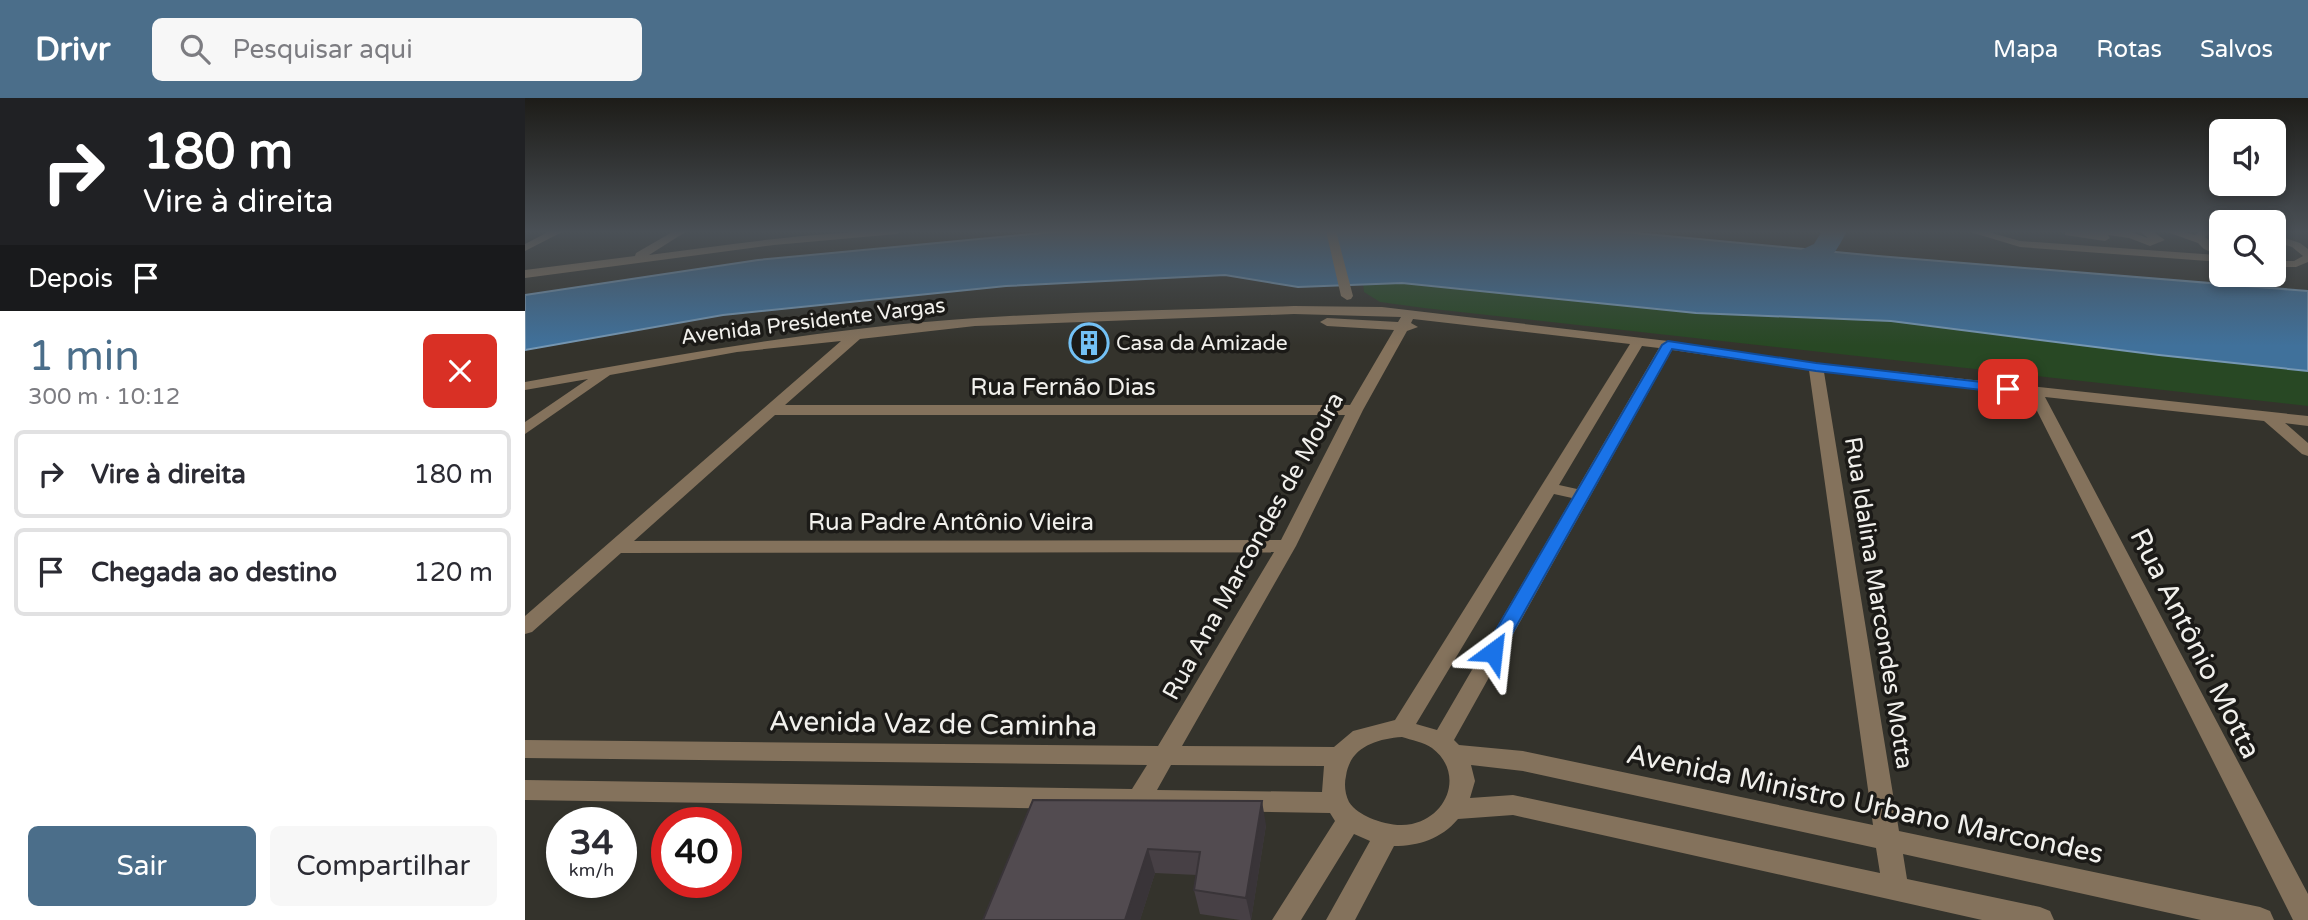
<!DOCTYPE html>
<html lang="pt">
<meta charset="utf-8">
<style>
body{margin:0;font-family:"Varela Round",sans-serif;background:#f7f7f7;color:#2b2b33;height:100vh;display:flex;flex-direction:column;font-size:26px;white-space:nowrap}
*{box-sizing:border-box;margin:0}
p{font-size:23px;color:#7c7c81}
.icon{flex:none;width:38px;height:38px;fill:none;stroke:currentColor;stroke-width:2;stroke-linecap:round;stroke-linejoin:round}
.map{position:relative;flex:1;overflow:hidden}
.sheet{display:flex;flex-direction:column;background:#fff;width:525px}
.sheet>*{flex:none}
.banner{background:#202124;color:#fff;overflow:hidden}
.fabs{position:absolute;left:1684px;top:21px;display:grid;gap:14px}
.fabs a{display:grid;place-items:center;width:77px;height:77px;border-radius:10px;background:#fff;box-shadow:0 4px 10px #0003;font-size:35px}
.speed{position:absolute;left:21px;top:709px;display:flex;gap:14px;font-size:35px;font-weight:700;text-align:center}
.speed>*{display:grid;place-content:center;width:91px;height:91px;border-radius:50%;background:#fff;box-shadow:0 4px 10px #0003;line-height:1}
.speed small{font-size:18px;font-weight:400}
.speed .limit{border:10px solid #d22;background:#fff;color:#111}
.pin{position:absolute;display:grid;place-items:center;width:60px;height:60px;color:#fff;margin:-30px;border-radius:14px;box-shadow:0 4px 10px #0006}
.me{position:absolute;width:77px;margin:-38px;rotate:30deg;stroke-linejoin:round;filter:drop-shadow(0 0 5px #0008)}
.turn{display:flex;align-items:center;gap:24px;height:147px;padding:0 28px;font-size:32px}
.turn .icon{width:91px;height:91px;stroke-width:2.5}
.turn b{display:block;font-size:49px;line-height:60px}
.then{display:flex;align-items:center;height:66px;padding:0 28px;background:#0003;gap:14px;font-size:26px}
.round{display:grid;place-items:center;flex:none;width:74px;height:74px;border-radius:10px;background:#f7f7f7}
.overview{display:flex;align-items:center;justify-content:space-between;height:119px;padding:0 28px}
h1{font-size:42px;font-weight:600;line-height:52px;color:#4b6e8a}
.button{display:flex;gap:14px;margin-top:auto;padding:14px 28px}
.button a{flex:1;height:80px;border-radius:10px;background:#4b6e8a;color:#fff;font-size:28px;font-weight:600;line-height:80px;text-align:center}
.button a+a{background:#f7f7f7;color:#2b2b33}
ul{padding:0;list-style:none}
li{display:flex;align-items:center;gap:21px;height:88px;margin:0 14px 10px;padding:0 14px;border:4px solid #e1e1e2;border-radius:10px}
li div{flex:1}
li b{display:block;font-size:26px}
li em{font-style:normal}
header{display:flex;align-items:center;gap:42px;box-sizing:border-box;height:98px;padding:0 35px;background:#4b6e8a;color:#fff}
header strong{font-size:33px}
nav{display:flex;gap:38px;margin-inline-start:auto;font-size:24px}
.search{width:490px;height:63px;background:#f7f7f7;display:flex;align-items:center;gap:18px;box-sizing:border-box;padding:0 24px;border-radius:10px;color:#7c7c81;font-size:26px}
main{display:flex;flex:1;min-height:0}
.map>svg:first-child{display:block}
.green{fill:#284824}
.water{fill:#40719b;stroke:#7597b3;stroke-width:2}
.lines{fill:none;stroke-linecap:round;stroke-linejoin:round}
.river{fill:#40719b;fill-rule:evenodd}
.minor{fill:#84725c;fill-rule:evenodd}
.wall{fill:#474045}
.shaded-wall{fill:#393438}
.building{fill:#524b50;stroke:#393438;stroke-width:2}
.route{fill:#1a73e8;stroke:#114b97;stroke-width:2}
.labels{text-anchor:middle;stroke-width:7;stroke-linejoin:round;paint-order:stroke}
.far-street-label{font-size:21px;fill:#f1f0ec;stroke:#1b1a17}
.far-poi-label{font-size:21px;fill:#f1f0ec;stroke:#1b1a17;text-anchor:start}
.street-label{font-size:24px;fill:#f1f0ec;stroke:#1b1a17}
.near-street-label{font-size:28px;fill:#f1f0ec;stroke:#1b1a17}
</style>
<header>
<strong>Drivr</strong>
<div class="search"><svg class="icon" aria-label="search" viewBox="0 0 24 24"><circle cx="10" cy="10" r="6"/><path d="M15 15l6 6"/></svg>Pesquisar aqui</div>
<nav><a>Mapa</a><a>Rotas</a><a>Salvos</a></nav>
</header>
<main>
<section class="sheet">
<div class="banner">
<div class="turn"><svg class="icon" aria-label="right" viewBox="0 0 24 24"><path d="M7 20v-9h11M14 6l5 5-5 5"/></svg><div><b>180 m</b>Vire à direita</div></div>
<div class="then">Depois<svg class="icon" aria-label="arrive" viewBox="0 0 24 24"><path d="M6 21V4h12l-3 4 3 4H6"/></svg></div>
</div>
<div class="overview"><div><h1>1 min</h1><p>300 m · 10:12</p></div><a class="round" style="background:#d93025;color:#fff"><svg class="icon" aria-label="close" viewBox="0 0 24 24"><path d="M6 6l12 12M18 6L6 18"/></svg></a></div>
<ul>
<li><svg class="icon" aria-label="right" viewBox="0 0 24 24"><path d="M7 20v-9h11M14 6l5 5-5 5"/></svg><div><b>Vire à direita</b></div><em>180 m</em></li>
<li><svg class="icon" aria-label="arrive" viewBox="0 0 24 24"><path d="M6 21V4h12l-3 4 3 4H6"/></svg><div><b>Chegada ao destino</b></div><em>120 m</em></li>
</ul>
<div class="button"><a>Sair</a><a>Compartilhar</a></div>
</section>
<div class="map">
<svg width="1783" height="822" viewBox="0 0 1783 822">
<rect width="100%" height="100%" fill="#34332c"/>
<path class="green" d="M877,185L1171,215L1366,223L1634,257L1783,273V308L899,210L855,204L839,194L838,186Z"/>
<path class="water" d="M537,133H1090L1353,158L1783,193V273L1634,257L1366,223L1171,215L877,185L773,189L700,177L481,188L198,217L0,252V197L233,162Z"/>
<g class="lines">
<path class="river" d="M1297,133H1322C1318,140 1313,151 1307,157C1294,168 1255,185 1239,181L1235,175L1239,169L1289,146Z"/>
<path class="minor" d="M25,133H39L0,153V146Z
M149,133H162L124,157C208,146 292,133 377,133L372,136L249,147L0,180V172L110,158L111,155Z
M801,133H811L828,198L826,201L822,202L816,198Z
M1442,133H1460L1495,143L1692,157L1679,151L1673,145L1639,133H1656L1670,137L1675,133H1687L1680,139L1696,151V164L1495,149Z
M1540,133H1603L1623,140L1614,133H1627L1640,142L1625,148L1604,140L1583,137L1585,140L1580,143L1540,137Z
M1748,136L1775,145L1783,151V164L1771,169H1748V163H1769L1778,158L1767,149L1748,143Z
M769,208L857,209L1143,243L1291,265L1783,318V328L1760,325L1783,345V358L1777,356L1739,323L1520,299L1783,796V822H1768L1504,297L1299,274L1374,733L1735,809L1745,813L1749,822H1676L1378,756L1382,781L1515,809L1525,813L1529,822H1457L988,717L933,721C916,741 894,748 869,748L830,822H801L845,743L829,736L776,822H747L810,723L805,715L0,702V682L607,691L622,667L0,660V642L633,648L749,454L96,455L7,534L0,536V518L316,243L212,254L85,277L0,336V324L63,281L0,292V284C150,257 299,230 451,220C557,213 663,212 769,208ZM769,216L876,219L873,224L802,220L795,224L802,228L869,232L825,307H260L335,241L450,228ZM888,221L1105,246L870,622L828,633L809,649L657,648L771,448L838,312L882,233L893,229L886,225ZM1117,248L1134,250L1052,391L1034,387ZM1147,252L1284,272L1348,727L998,653L934,647L929,642ZM250,317H820L756,442L109,443ZM1029,396L1047,400L912,632L891,626ZM877,639C886,642 899,644 907,650C939,674 924,718 887,726C872,729 858,725 845,720C837,716 829,712 824,704C820,696 819,686 821,678C825,649 851,641 877,639ZM646,667L799,668L797,694L632,692ZM946,667L998,673L1351,750L1355,775L988,697L945,700L950,683Z"/>
</g>
<path class="wall" d="M508,702L741,727L726,822H715L675,816L669,792L672,777L630,775L615,822H458Z"/>
<path class="shaded-wall" d="M737,703L741,727L726,822L721,800Z
M623,751L630,775L615,822H600Z"/>
<path class="building" d="M508,702L737,703L721,800L669,792L675,754L623,751L600,822H458Z"/>
<linearGradient id="sky" x2="0" y2="1"><stop stop-color="#1d1c18"/><stop offset="0.54" stop-color="#4a5056"/><stop offset="1" stop-color="#4a5056" stop-opacity="0"/></linearGradient>
<rect width="1783" height="248" fill="url(#sky)"/>
<path class="route" d="M1143,243L1291,265L1483,287L1489,291L1483,295L1291,273L1147,251L974,559H961L958,554L961,549L1137,247Z"/>
<defs>
<g id="building-ring" transform="scale(2.0125)"><circle r="9.5" fill="#1b1a17" stroke="#73c1f5" stroke-width="1.5"/><path d="M-4-6H4V6H1V3H-1V6H-4ZM-2.5-4.3h1.7v1.8h-1.7ZM.8-4.3h1.7v1.8H.8ZM-2.5-1h1.7V.8h-1.7ZM.8-1h1.7V.8H.8Z" fill="#73c1f5"/></g>
</defs>
<g fill-rule="evenodd">
<use href="#building-ring" x="564" y="245"/>
</g>
<g class="labels">
<g class="far-street-label">
<text transform="translate(288 223) rotate(-7)" y="7">Avenida Presidente Vargas</text>
</g>
<g class="far-poi-label">
<text x="591" y="252">Casa da Amizade</text>
</g>
<g class="street-label">
<text x="538" y="297">Rua Fernão Dias</text>
<text x="426" y="432">Rua Padre Antônio Vieira</text>
<text transform="translate(728 448) rotate(-61)" y="8">Rua Ana Marcondes de Moura</text>
<text transform="translate(1354 505) rotate(81)" y="8">Rua Idalina Marcondes Motta</text>
</g>
<g class="near-street-label">
<text transform="translate(1671 545) rotate(63)" y="10">Rua Antônio Motta</text>
<text transform="translate(408 625) rotate(1)" y="10">Avenida Vaz de Caminha</text>
<text transform="translate(1340 705) rotate(12)" y="10">Avenida Ministro Urbano Marcondes</text>
</g>
</g>
</svg>
<div class="fabs">
<a><svg class="icon" aria-label="sound" viewBox="0 0 24 24"><path d="M4 9h4l5-4v14l-5-4H4zM17 9q2 3 0 6"/></svg></a>
<a><svg class="icon" aria-label="search" viewBox="0 0 24 24"><circle cx="10" cy="10" r="6"/><path d="M15 15l6 6"/></svg></a>
</div>
<div class="speed"><div>34<small>km/h</small></div><div class="limit">40</div></div>
<div class="pin" style="left:1483px;top:291px;background:#d93025"><svg class="icon" aria-label="arrive" viewBox="0 0 24 24"><path d="M6 21V4h12l-3 4 3 4H6"/></svg></div>
<svg class="me" style="left:968px;top:554px" viewBox="-20 -20 40 40"><path d="M0-17L14 15 0 8-14 15z" fill="#1a73e8" stroke="#fff" stroke-width="4"/></svg>
</div>
</main>
